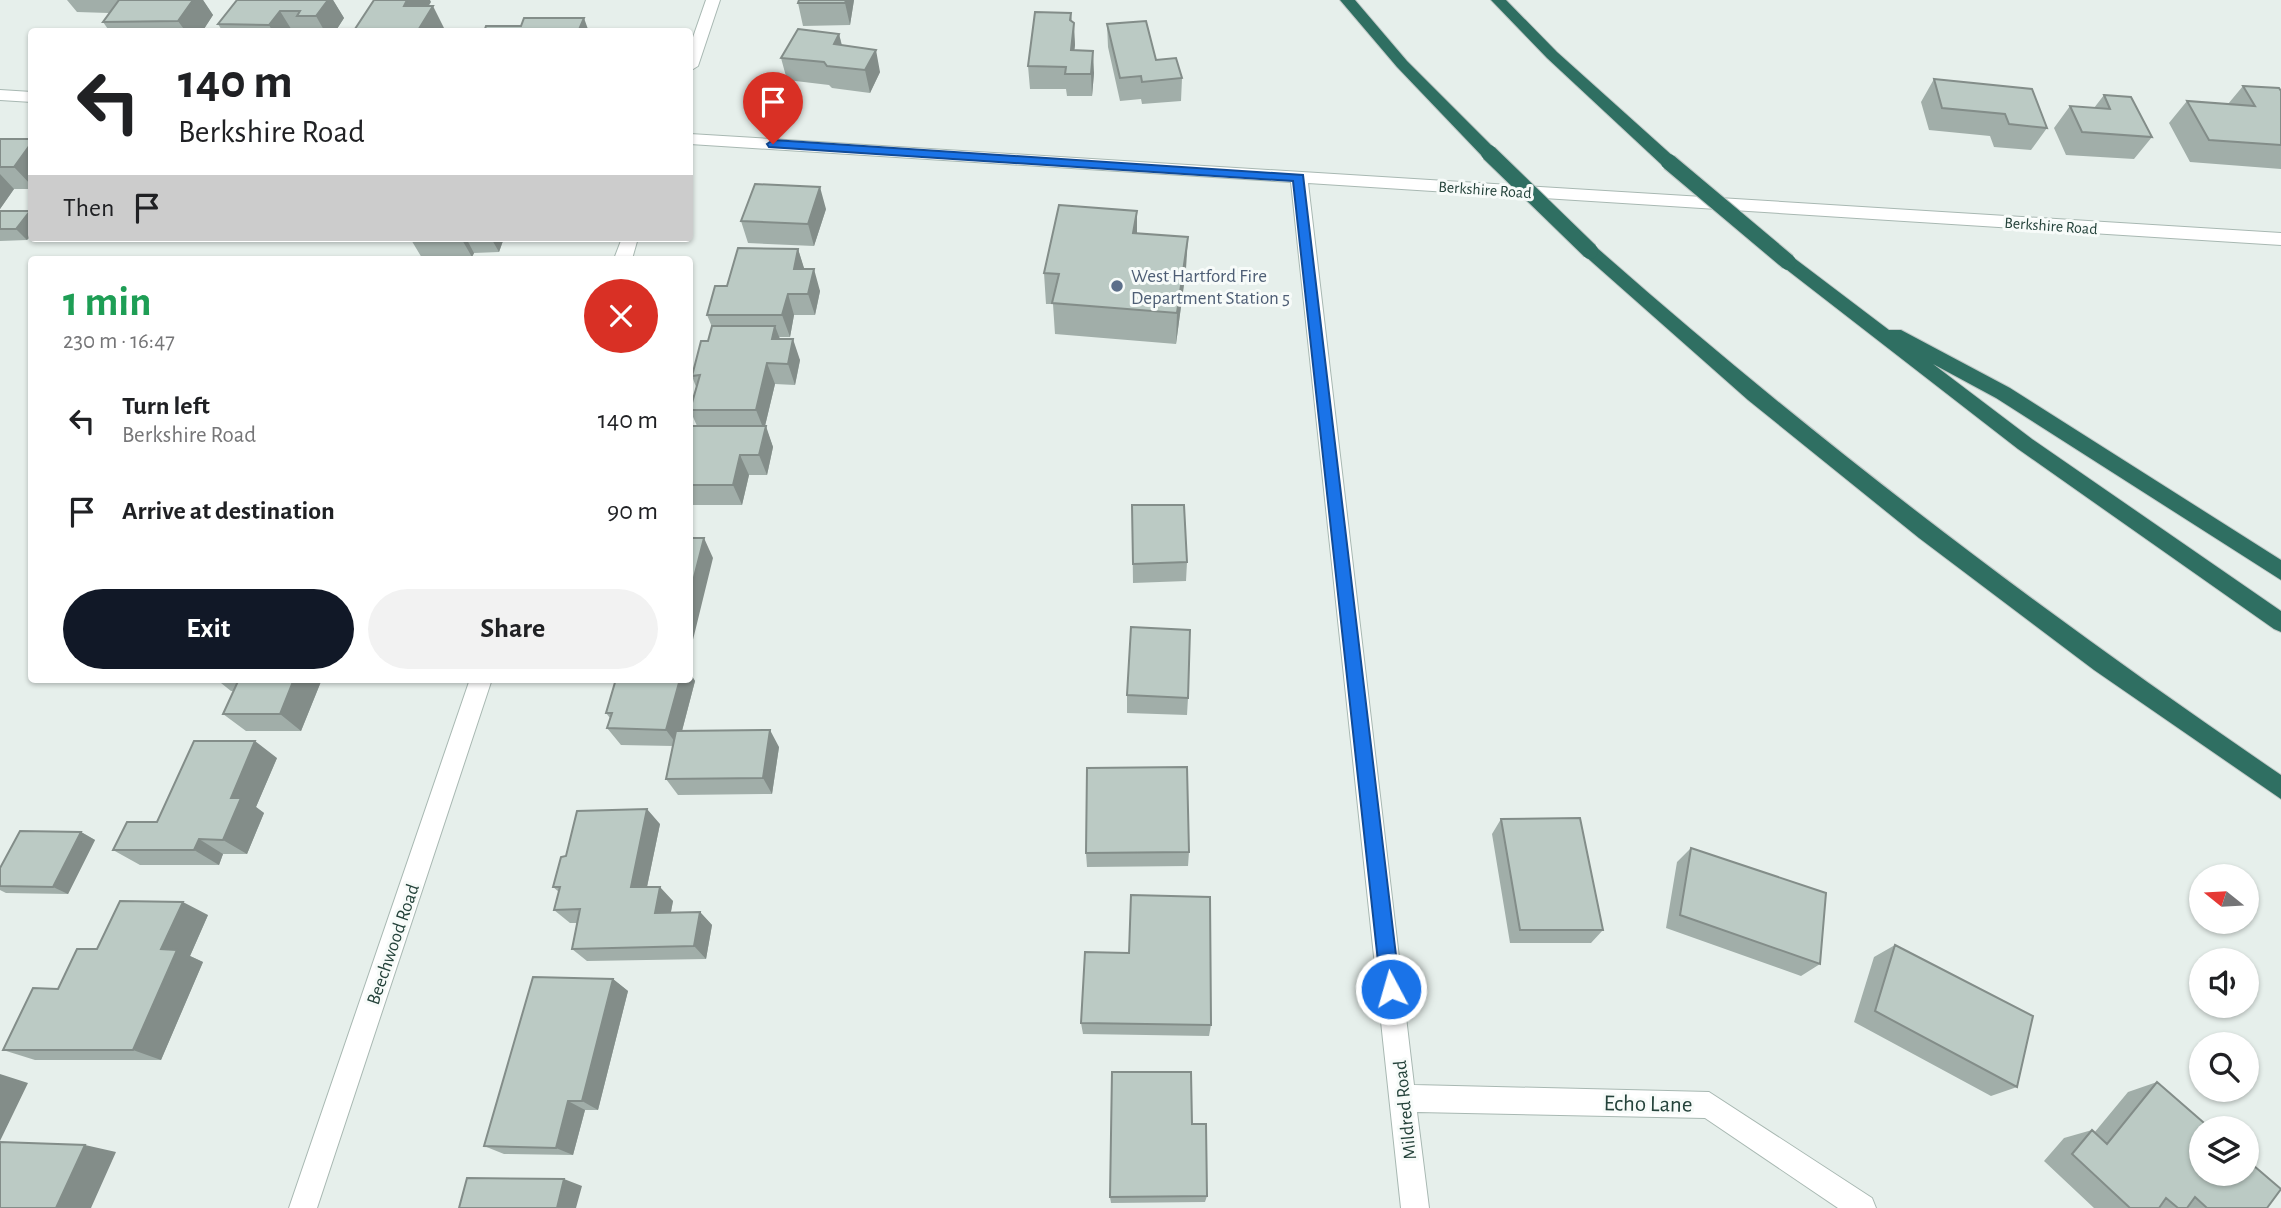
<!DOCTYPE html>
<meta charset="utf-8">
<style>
body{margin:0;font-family:"Alegreya Sans",sans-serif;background:#f2f2f2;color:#202124;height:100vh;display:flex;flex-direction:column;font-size:26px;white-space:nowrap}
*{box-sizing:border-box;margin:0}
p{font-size:23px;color:#757577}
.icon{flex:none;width:38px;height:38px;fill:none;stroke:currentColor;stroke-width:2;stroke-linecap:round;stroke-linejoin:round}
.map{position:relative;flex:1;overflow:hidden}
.panel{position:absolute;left:28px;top:256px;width:665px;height:427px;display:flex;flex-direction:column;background:#fff;border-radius:7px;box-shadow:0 2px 5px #0004}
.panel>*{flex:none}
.top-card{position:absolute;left:28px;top:28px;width:665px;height:214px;border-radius:7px;box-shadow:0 2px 5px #0004;background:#fff;color:#202124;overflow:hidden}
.needle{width:46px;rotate:288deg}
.tools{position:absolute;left:2189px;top:864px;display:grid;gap:14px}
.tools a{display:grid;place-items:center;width:70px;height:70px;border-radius:50%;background:#fff;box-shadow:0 2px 5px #0004;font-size:35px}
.pin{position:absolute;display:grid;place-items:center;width:60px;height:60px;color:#fff;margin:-72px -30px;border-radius:50% 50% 50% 0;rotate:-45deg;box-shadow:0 0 7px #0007}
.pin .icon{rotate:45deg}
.me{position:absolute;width:77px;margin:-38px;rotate:354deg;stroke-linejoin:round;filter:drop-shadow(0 0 5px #0008)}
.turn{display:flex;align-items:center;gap:24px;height:147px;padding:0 35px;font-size:32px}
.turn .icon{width:91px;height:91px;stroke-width:2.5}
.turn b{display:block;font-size:49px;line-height:60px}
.then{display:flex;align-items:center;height:66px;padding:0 35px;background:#0003;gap:14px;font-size:26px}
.round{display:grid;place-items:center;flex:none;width:74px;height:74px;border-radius:37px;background:#f2f2f2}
.head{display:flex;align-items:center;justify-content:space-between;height:119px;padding:0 35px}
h1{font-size:42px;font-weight:700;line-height:52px;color:#1e9e55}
.action{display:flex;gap:14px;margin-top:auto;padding:14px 35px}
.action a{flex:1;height:80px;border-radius:42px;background:#111827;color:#fff;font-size:28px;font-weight:700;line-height:80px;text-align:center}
.action a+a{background:#f2f2f2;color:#202124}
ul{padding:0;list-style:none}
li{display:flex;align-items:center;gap:21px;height:91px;padding:0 35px}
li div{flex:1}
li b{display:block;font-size:26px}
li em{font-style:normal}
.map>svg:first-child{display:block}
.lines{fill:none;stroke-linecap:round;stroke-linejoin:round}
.street-casing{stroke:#a8b8b2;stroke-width:2}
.highway-casing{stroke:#c2cac8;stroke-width:2}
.street{fill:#fff;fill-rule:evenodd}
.highway{fill:#2f6f62;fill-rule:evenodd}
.highway-bridge-casing{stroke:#c2cac8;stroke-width:18;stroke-linecap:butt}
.highway-bridge{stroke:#2f6f62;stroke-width:16}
.wall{fill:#a1aea9}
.shaded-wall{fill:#838d89}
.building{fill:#bbcac4;stroke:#838d89;stroke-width:2}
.route{fill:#1a73e8;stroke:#114b97;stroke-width:2}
.service-dot{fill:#5c6f8a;stroke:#f7fbf9;stroke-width:2.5}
.labels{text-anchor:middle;stroke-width:6;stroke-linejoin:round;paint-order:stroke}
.far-street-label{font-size:16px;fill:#24423a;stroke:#f7fbf9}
.service-label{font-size:19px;fill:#4e5e75;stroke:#f7fbf9;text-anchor:start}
.street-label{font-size:19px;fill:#24423a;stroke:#f7fbf9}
.near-street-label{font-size:23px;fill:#24423a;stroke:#f7fbf9}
</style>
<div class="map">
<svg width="2281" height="1208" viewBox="0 0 2281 1208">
<rect width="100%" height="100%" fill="#e6efeb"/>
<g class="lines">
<g class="street-casing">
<path id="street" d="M706,0H720L698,66L690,71V46Z
M0,90L32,92V102L0,100Z
M690,134L2281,233V245L1308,183L1414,1085L1709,1092L1872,1198L1876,1208H1838L1705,1118L1417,1112L1429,1208H1401L1291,182L690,144Z
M622,238H638L632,259H614Z
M470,679H492L317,1208H289Z"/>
</g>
<g class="highway-casing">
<path id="highway" d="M1340,0H1355L1407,61L1495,149L1497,153L1495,157H1483L1397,67Z
M1491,0H1506L1557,52L1675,158L1677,162L1675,166H1663L1547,58Z
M1590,245L1596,247C1813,439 2042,612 2281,775V799L2094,670L1919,538L1748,400L1584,255L1581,251Z
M1788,256L1794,258L1889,330H1901L2010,388L2281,560V580L1996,398L1933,364L2032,439L2281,611V632L2274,629L2018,449L1782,266L1779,262Z"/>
</g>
<use href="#street" class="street"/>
<use href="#highway" class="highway"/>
<g class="highway-bridge-casing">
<path id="highway-bridge" d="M1489,153L1590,251
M1669,162L1788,262"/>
</g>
<use href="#highway-bridge" class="highway-bridge"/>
</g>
<path class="wall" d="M67,0H203L213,15L202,32H110L103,22L109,13L77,12Z
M237,0H333L344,18L335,32H223L218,24Z
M799,0H854L850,25L803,26L798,3Z
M1071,13L1075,45L1074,50L1094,73L1092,96H1067L1066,89H1030L1028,66Z
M1107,24L1182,78L1181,101L1142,104L1141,99L1120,101L1108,47Z
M839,34L842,45L880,72L870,93L832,88L829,85L787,80L781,58Z
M1934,79L2047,128L2031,150L1994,147L1990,136L1929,130L1921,102Z
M2243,86L2281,91V169L2190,162L2169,123L2187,101L2228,104Z
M2104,95L2152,137L2134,159L2066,155L2054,128L2070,106L2094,108Z
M0,139H32V189H14L0,209Z
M826,209L814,246L748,243L741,221Z
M0,211H30L32,213V234L27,240L0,241Z
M1137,211V233L1186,269L1176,344L1055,334L1053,304H1046L1044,273Z
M258,238H286L285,240L260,241Z
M410,238H504L499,252L474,253L472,257L422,258Z
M798,249L804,269L820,291L815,315H794L790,337H779L780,339L800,360L795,385L775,384L765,426L773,447L767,475H749L742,505H690V426H697L690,410L696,387L692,376L708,341L712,327L707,315L727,286Z
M1132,505L1187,562L1186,581L1133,583Z
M690,673L695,681L682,731L779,747L772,794L678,795L666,779L673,746L621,745L607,728L610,718L606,713L690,679Z
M216,679H322L301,731H246L223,714L234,691H231Z
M1127,695L1188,698L1187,715L1127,713Z
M277,758L256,807L264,813L247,854H223L219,865H140L113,850Z
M1501,819L1603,930L1591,943H1510L1492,834Z
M660,824L647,887L673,901L671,912H700L712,925L706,959L587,961L572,949L577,923H570L554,910L559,892L553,887L566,856Z
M81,832L95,840L68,894L6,893L0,890V868Z
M1691,848L1820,964L1801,976L1666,928L1677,862Z
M1189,852L1188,866L1087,867L1086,853Z
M208,915L190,956L203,962L161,1060H35L3,1050L58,989L97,949Z
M1895,945L2017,1087L1991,1096L1854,1022L1874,957Z
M613,979L628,991L598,1110H585L573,1155L504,1154L484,1146Z
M1081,1023L1211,1025L1209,1036L1083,1034Z
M2157,1082L2267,1208H2094L2044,1161L2064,1138L2092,1130L2094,1133L2128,1092Z
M1192,1124L1207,1196L1205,1202L1111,1203L1110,1197Z"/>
<path class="shaded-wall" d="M193,0H203L213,15L202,32H186L178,21Z
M328,0H333L344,18L335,32H325L316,16Z
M407,0H430L431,2L415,28L404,6Z
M846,0H854L850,25L845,3Z
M433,6L444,28L442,32H417Z
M280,11L293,32H273L269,25Z
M584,18L589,32H578Z
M1074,23L1075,45L1072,73L1071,50Z
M839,34L844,56L834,44Z
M876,50L880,72L870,93L865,70Z
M1093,51L1094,73L1092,96L1091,74Z
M32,142V186L14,167Z
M0,174L14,189L0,209Z
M820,187L826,209L814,246L808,224Z
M30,211L32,213V234L27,240L16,229Z
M1137,211V242L1133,233Z
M1188,237L1186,269L1176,344L1177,313Z
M461,238H466L474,253L472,257Z
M491,238H504L499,252Z
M798,249L805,271L794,269Z
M814,269L820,291L815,315L808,294Z
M788,294L794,315L790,337L782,315Z
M775,326L783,347L772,339Z
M793,339L800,360L795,385L788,364Z
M767,363L775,384L764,430L756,410Z
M766,426L773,447L767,475L759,455Z
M740,455L749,475L742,505L733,485Z
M704,538L713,558L690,652V593Z
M690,673L695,681L678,746L666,730L680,679H690Z
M294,679H322L301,731L280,714Z
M770,730L779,747L772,794L763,778Z
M255,741L277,758L256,807L264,813L247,854L223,840L231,798Z
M647,809L660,824L644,901L631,887Z
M81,832L95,840L68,894L53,887Z
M199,839L223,854L219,865L194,850Z
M660,887L673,901L668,926L655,913Z
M183,902L208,915L190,956L203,962L161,1060L133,1050L161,949Z
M700,912L712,925L706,959L694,946Z
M613,979L628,991L598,1110L582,1101Z
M0,1074L28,1083L0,1141Z
M568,1101L585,1110L573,1155L556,1148Z
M85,1145L116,1152L91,1208H56Z
M564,1179L582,1186L576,1208H557Z"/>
<path class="building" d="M119,0H193L178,21L103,22Z
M237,0H328L316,16H297L300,11H280L269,25L218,24Z
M374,0H407L404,6H433L417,32H353Z
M799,0H846L845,3H798Z
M1035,12L1071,13L1070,20L1074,23L1071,50L1093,51L1091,74H1065L1066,67L1028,66Z
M524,18H584L578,32H484L486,26H521Z
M1146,21L1156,60L1176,58L1182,78L1142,82L1141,76L1120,78L1107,24Z
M798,29L839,34L834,44L876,50L865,70L827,66L824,62L781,58Z
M1934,79L2032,89L2047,128L2009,124L2005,114L1942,108Z
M2243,86L2279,88L2281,91V145L2209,140L2187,101L2255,106Z
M2104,95L2131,97L2152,137L2082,132L2070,106L2110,109Z
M0,139H32V142L14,167H0Z
M755,184L820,187L808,224L741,221Z
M1059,205L1137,211L1133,233L1188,237L1177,313L1052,303L1059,274L1044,273Z
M0,211H30L16,229H0Z
M738,248L798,249L794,269H814L808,294H788L782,315H707L715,286H727Z
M712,326H775L772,339H793L788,364L767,363L756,410H690L700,375L692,376L701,341H708Z
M690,426H766L759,455H740L733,485H690Z
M1132,505H1184L1187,562L1133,564Z
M690,538H704L690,593Z
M1131,627L1190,630L1188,698L1127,695Z
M239,679H294L280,714H223Z
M616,679H680L666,730L607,728L612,713H606Z
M770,730L763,778L666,779L676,731Z
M194,741H255L231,798H241L223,840L199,839L194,850H113L127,822H157Z
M1187,767L1189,852L1086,853L1087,768Z
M647,809L631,887H660L655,913L700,912L694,946L572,949L580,909L554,910L560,887H553L561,857L566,856L577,811Z
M1580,818L1603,930H1520L1501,819Z
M20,831L81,832L53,887L0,886V868Z
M1691,848L1826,893L1820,964L1680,915Z
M1131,895L1210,897L1211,1025L1081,1023L1085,952L1129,953Z
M120,901L183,902L161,949L177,950L133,1050H3L33,988L58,989L77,949H97Z
M1895,945L2033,1016L2017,1087L1875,1011Z
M533,977L613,979L582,1101H568L556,1148L484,1146Z
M1112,1072H1191L1192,1124H1206L1207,1196L1110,1197Z
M2157,1082L2211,1129H2202V1174H2247V1160L2281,1189L2267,1208H2207L2195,1197L2187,1208H2178L2166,1198L2159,1208H2130L2072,1154L2092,1130L2107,1144Z
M0,1142L85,1145L56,1208H0Z
M467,1178L564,1179L557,1208H459Z"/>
<path class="route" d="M773,140L1303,175L1400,989L1397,996L1391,999L1384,996L1381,989L1293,181L769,147L767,144Z"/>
<circle class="service-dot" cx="1117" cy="286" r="7"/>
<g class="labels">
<g class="far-street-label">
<text transform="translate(1485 189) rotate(4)" y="6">Berkshire Road</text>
<text transform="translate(2051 225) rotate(4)" y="6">Berkshire Road</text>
</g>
<g class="service-label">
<text x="1131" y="282">West Hartford Fire<tspan x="1131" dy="22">Department Station 5</tspan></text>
</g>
<g class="street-label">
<text transform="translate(392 944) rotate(-71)" y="7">Beechwood Road</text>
<text transform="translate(1404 1110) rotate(-96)" y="7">Mildred Road</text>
</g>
<g class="near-street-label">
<text transform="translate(1648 1103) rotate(1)" y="8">Echo Lane</text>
</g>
</g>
</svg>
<div class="tools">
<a><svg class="needle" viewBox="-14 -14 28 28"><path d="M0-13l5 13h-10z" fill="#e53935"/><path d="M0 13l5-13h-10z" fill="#757577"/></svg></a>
<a><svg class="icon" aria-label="sound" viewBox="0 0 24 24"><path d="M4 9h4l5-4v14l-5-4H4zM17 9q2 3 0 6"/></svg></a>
<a><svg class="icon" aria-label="search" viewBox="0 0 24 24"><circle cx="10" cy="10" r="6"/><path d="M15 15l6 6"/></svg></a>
<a><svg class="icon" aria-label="layers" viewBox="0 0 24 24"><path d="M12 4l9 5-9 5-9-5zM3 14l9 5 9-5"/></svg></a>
</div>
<div class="pin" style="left:773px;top:144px;background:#d93025"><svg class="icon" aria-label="arrive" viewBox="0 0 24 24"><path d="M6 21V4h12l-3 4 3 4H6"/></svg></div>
<svg class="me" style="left:1391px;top:989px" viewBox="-20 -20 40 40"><circle r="17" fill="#1a73e8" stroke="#fff" stroke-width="3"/><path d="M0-11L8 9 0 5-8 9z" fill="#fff"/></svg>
<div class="top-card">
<div class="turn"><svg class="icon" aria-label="left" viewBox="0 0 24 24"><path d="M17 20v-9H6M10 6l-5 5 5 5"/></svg><div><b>140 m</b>Berkshire Road</div></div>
<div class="then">Then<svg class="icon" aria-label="arrive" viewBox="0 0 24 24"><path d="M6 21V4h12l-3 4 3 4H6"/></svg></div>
</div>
<section class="panel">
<div class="head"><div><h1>1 min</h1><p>230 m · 16:47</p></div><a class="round" style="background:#d93025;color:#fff"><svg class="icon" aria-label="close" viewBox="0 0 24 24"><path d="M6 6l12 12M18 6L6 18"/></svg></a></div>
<ul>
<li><svg class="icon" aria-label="left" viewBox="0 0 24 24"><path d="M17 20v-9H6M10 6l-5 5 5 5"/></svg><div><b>Turn left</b><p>Berkshire Road</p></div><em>140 m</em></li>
<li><svg class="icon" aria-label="arrive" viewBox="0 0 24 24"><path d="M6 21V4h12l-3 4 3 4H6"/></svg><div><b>Arrive at destination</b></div><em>90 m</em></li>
</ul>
<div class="action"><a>Exit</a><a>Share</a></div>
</section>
</div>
